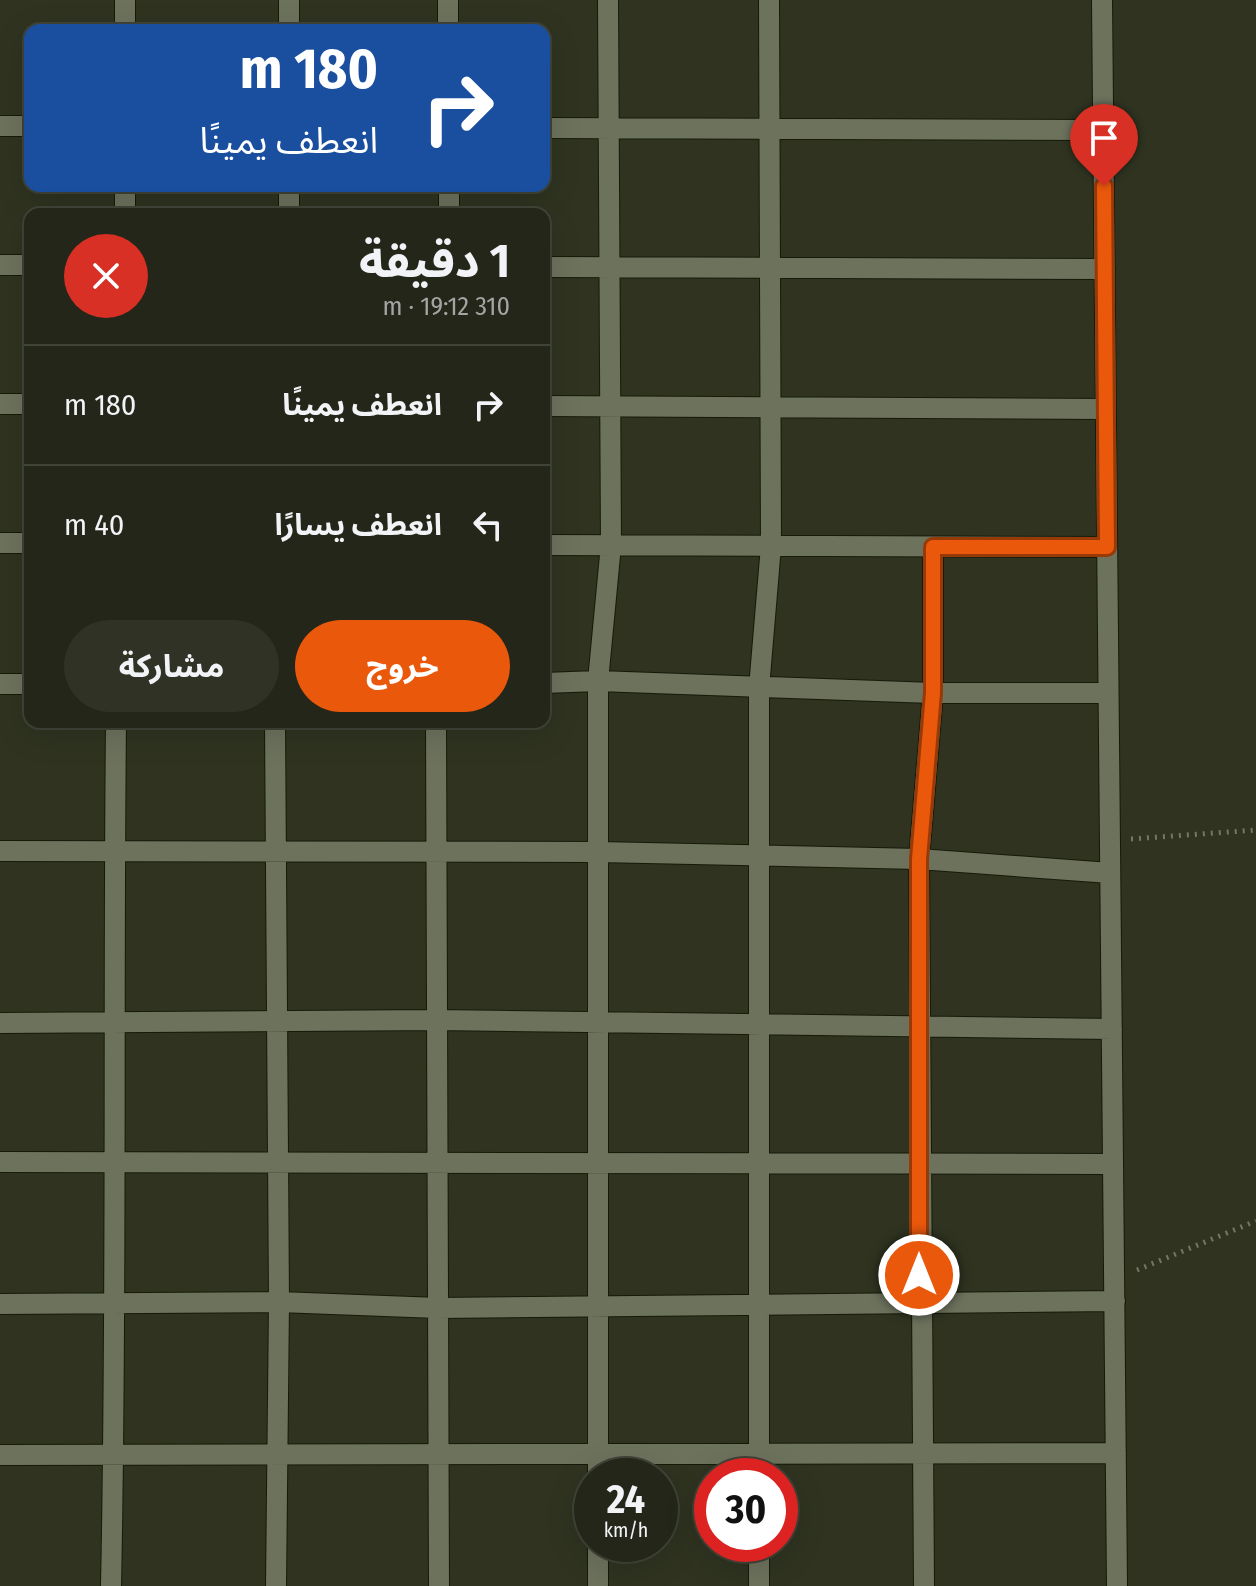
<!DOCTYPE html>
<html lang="ar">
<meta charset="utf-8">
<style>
body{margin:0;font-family:"Fira Sans Condensed","Noto Sans Arabic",sans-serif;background:#2f3225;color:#f1f3f6;direction:rtl;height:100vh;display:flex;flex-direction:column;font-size:30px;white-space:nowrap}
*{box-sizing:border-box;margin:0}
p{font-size:26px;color:#a3a5a2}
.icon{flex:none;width:44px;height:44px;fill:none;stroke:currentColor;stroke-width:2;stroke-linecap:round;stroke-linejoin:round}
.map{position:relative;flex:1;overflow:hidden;direction:ltr}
.side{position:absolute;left:24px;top:208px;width:526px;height:520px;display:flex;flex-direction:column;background:#232618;border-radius:16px;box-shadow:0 8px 32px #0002,0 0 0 2px #404337;direction:rtl}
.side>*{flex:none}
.top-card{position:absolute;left:24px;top:24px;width:526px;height:168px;border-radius:16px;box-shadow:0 8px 32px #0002,0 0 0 2px #404337;direction:rtl;background:#1a4fa0;color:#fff;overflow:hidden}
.speed{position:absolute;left:574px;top:1458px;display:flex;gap:16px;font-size:40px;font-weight:700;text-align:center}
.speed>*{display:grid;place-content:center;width:104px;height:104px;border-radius:50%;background:#232618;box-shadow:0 8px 32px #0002,0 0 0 2px #404337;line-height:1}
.speed small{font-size:20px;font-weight:400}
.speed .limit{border:12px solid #d22;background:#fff;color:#111}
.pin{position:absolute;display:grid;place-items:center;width:68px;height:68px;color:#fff;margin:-82px -34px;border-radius:50% 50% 50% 0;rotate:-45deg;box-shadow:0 0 8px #0007}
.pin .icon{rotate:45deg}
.me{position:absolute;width:88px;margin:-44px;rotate:0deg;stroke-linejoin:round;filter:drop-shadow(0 0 6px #0008)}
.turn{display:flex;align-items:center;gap:28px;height:168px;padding:0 40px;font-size:36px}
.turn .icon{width:104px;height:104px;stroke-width:2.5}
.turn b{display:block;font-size:56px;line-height:68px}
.round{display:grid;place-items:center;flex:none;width:84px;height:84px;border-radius:42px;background:#2f3225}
.headline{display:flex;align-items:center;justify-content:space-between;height:136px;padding:0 40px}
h1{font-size:48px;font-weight:700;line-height:60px}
.primary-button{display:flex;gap:16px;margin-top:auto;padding:16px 40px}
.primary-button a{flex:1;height:92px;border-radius:48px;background:#ea580c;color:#fff;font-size:32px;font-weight:700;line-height:92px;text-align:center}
.primary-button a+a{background:#2f3225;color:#f1f3f6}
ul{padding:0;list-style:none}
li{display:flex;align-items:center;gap:24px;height:120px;padding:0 40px;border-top:2px solid #404337}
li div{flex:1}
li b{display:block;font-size:30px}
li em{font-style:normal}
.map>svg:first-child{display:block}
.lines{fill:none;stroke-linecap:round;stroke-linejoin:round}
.minor-casing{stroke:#171a09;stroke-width:22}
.path{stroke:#737767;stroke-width:5;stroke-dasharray:2 6;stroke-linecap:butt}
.minor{stroke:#6d725d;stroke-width:20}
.route-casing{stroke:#983908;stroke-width:20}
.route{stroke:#ea580c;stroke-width:14}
</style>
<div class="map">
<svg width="1256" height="1586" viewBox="0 0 1256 1586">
<rect width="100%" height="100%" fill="#2f3320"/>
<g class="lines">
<g class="minor-casing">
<path id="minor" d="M289,0V30
M448,0V30
M1102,0L1117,1586
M125,30V0
M0,126H30
M544,128L1103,130
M289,186V214
M449,186V214
M125,214V186
M0,265H30
M544,267L1105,269
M0,404H30
M544,406L1106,409
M0,543H30
M544,545L1107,547
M544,683L598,681L933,693H1108
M0,684H30
M275,722L279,1302L276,1586
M436,722L439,1586
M0,851L598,852L919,859L1110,873
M0,1023L437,1020L1112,1029
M0,1162C370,1166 741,1165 1112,1164
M0,1304L279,1302L438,1308L1115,1301
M0,1455L1116,1453
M598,1476V681L611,545L608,0
M759,1476V688L771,546L769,0
M111,1586C117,1298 113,1010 116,722
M598,1586V1544
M759,1586V1544
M924,1586L919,859L933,693V547"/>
</g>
<path class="path" d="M1131,839L1256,830
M1137,1270L1256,1221"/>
<use href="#minor" class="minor"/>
</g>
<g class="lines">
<g class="route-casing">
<path id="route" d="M919,1275V859L933,693V547H1107L1104,186"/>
</g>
<use href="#route" class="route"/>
</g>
</svg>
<div class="speed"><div>24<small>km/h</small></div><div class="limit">30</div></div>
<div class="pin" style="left:1104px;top:186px;background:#d93025"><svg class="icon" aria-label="arrive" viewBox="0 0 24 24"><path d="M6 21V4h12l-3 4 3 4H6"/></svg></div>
<svg class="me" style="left:919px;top:1275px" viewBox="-20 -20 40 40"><circle r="17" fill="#ea580c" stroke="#fff" stroke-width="3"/><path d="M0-11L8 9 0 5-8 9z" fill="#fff"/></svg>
<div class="top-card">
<div class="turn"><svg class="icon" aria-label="right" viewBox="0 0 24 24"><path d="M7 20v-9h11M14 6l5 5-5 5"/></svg><div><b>180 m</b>انعطف يمينًا</div></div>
</div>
<section class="side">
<div class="headline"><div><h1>1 دقيقة</h1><p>310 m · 19:12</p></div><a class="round" style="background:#d93025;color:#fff"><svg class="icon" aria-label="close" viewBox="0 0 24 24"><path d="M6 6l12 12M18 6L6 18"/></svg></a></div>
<ul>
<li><svg class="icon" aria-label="right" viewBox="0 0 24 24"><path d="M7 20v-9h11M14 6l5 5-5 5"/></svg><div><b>انعطف يمينًا</b></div><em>180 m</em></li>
<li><svg class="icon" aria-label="left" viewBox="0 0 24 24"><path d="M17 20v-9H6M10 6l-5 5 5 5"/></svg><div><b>انعطف يسارًا</b></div><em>40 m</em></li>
</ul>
<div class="primary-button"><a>خروج</a><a>مشاركة</a></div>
</section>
</div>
